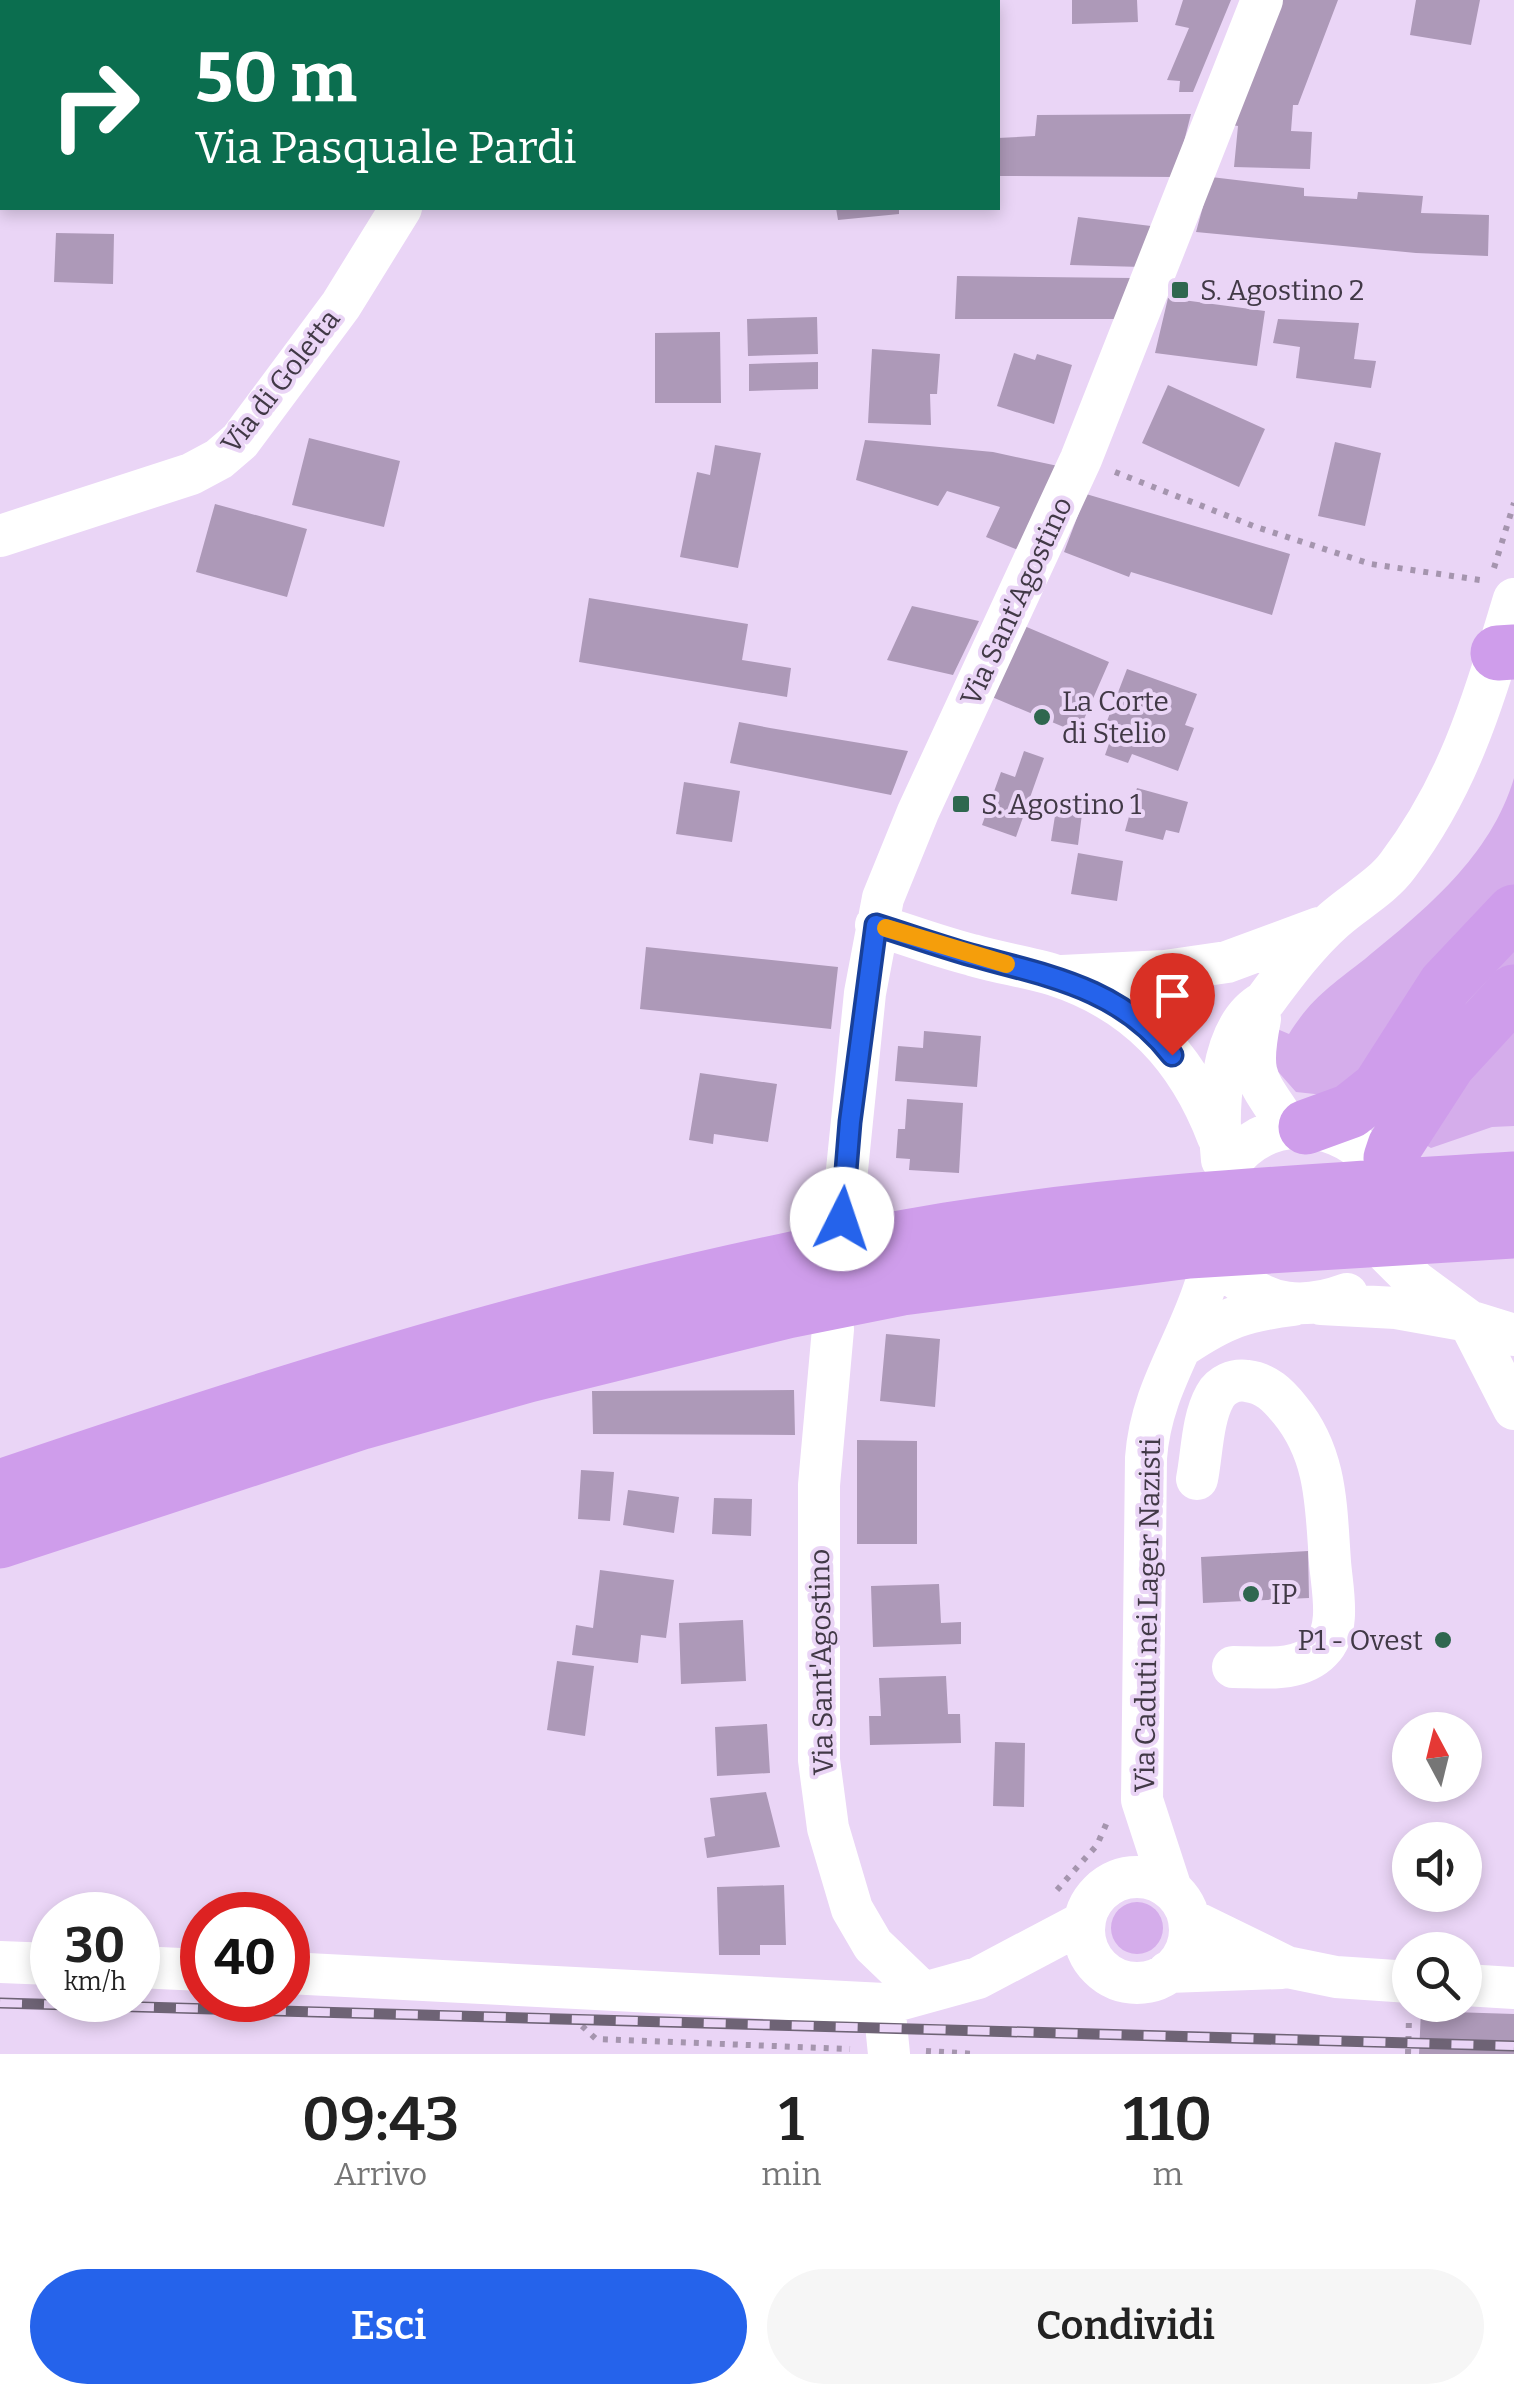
<!DOCTYPE html>
<html lang="it">
<style>
body{margin:0;font-family:Bitter,serif;background:#f6f6f6;color:#222;height:100vh;display:flex;flex-direction:column;font-size:38px;white-space:nowrap}
*{box-sizing:border-box;margin:0}
p{font-size:32px;color:#767676}
.icon{flex:none;width:55px;height:55px;fill:none;stroke:currentColor;stroke-width:2;stroke-linecap:round;stroke-linejoin:round}
.map{position:relative;height:2054px;overflow:hidden}
.panel{display:flex;flex-direction:column;background:#fff;flex:1}
.panel>*{flex:none}
.banner{position:absolute;left:0px;top:0px;width:1000px;height:210px;box-shadow:0 5px 15px #0003;background:#0b6e4f;color:#fff;overflow:hidden}
.needle{width:65px;rotate:353deg}
.buttons{position:absolute;left:1392px;top:1712px;display:grid;gap:20px}
.buttons a{display:grid;place-items:center;width:90px;height:90px;border-radius:50%;background:#fff;box-shadow:0 5px 15px #0003;font-size:50px}
.speed{position:absolute;left:30px;top:1892px;display:flex;gap:20px;font-size:50px;font-weight:700;text-align:center}
.speed>*{display:grid;place-content:center;width:130px;height:130px;border-radius:50%;background:#fff;box-shadow:0 5px 15px #0003;line-height:1}
.speed small{font-size:25px;font-weight:400}
.speed .limit{border:15px solid #d22;background:#fff;color:#111}
.pin{position:absolute;display:grid;place-items:center;width:85px;height:85px;color:#fff;margin:-102px -42px;border-radius:50% 50% 50% 0;rotate:-45deg;box-shadow:0 0 10px #0007}
.pin .icon{rotate:45deg}
.me{position:absolute;width:110px;margin:-55px;rotate:4deg;stroke-linejoin:round;filter:drop-shadow(0 0 8px #0008)}
.turn{display:flex;align-items:center;gap:35px;height:210px;padding:0 30px;font-size:45px}
.turn .icon{width:130px;height:130px;stroke-width:2.5}
.turn b{display:block;font-size:70px;line-height:85px}
.eta{display:flex;justify-content:space-evenly;align-items:center;height:170px;text-align:center}
.eta b{font-size:60px;font-weight:600;line-height:70px}
.cta{display:flex;gap:20px;margin-top:auto;padding:20px 30px}
.cta a{flex:1;height:115px;border-radius:60px;background:#2563eb;color:#fff;font-size:40px;font-weight:600;line-height:115px;text-align:center}
.cta a+a{background:#f6f6f6;color:#222}
.map>svg:first-child{display:block}
.green{fill:#d5adeb}
.building{fill:#ad99b8}
.lines{fill:none;stroke-linecap:round;stroke-linejoin:round}
.path{stroke:#a595ae;stroke-width:6;stroke-dasharray:5 8;stroke-linecap:butt}
.minor{stroke:#fff;stroke-width:42}
.highway{stroke:#cf9deb;stroke-width:55}
.rail-casing{stroke:#6e6375;stroke-width:11}
.rail{stroke:#ead5f6;stroke-width:8;stroke-dasharray:22;stroke-linecap:butt}
.route-casing{stroke:#184099;stroke-width:25}
.route{stroke:#2563eb;stroke-width:18}
.slow{stroke:#f59e0b;stroke-width:18}
.poi-dot{fill:#2f674f;stroke:#ead5f6;stroke-width:4}
.labels{text-anchor:middle;stroke-width:8;stroke-linejoin:round;paint-order:stroke}
.poi-label{font-size:28px;fill:#413946;stroke:#ead5f6;text-anchor:start}
.street-label{font-size:28px;fill:#413946;stroke:#ead5f6}
</style>
<div class="map">
<svg width="1514" height="2054" viewBox="0 0 1514 2054">
<rect width="100%" height="100%" fill="#ead5f6"/>
<path class="green" d="M1514,778V1126L1492,1127L1431,1148L1343,1097L1296,1092L1273,1066L1275,1028L1289,1034C1311,998 1333,984 1365,959C1426,909 1491,856 1514,778Z
M1111 1928a26 26 0 1 1 52 0a26 26 0 1 1-52 0Z"/>
<path class="building" d="M1072,0H1137L1138,22L1072,24Z
M1183,0H1231L1193,92H1179L1180,81L1167,80L1189,28L1175,25Z
M1279,0H1338L1298,105H1293L1291,131L1312,132L1310,169L1234,167L1238,126L1232,125Z
M1416,0H1480L1471,45L1410,35Z
M1191,114L1175,177L998,176V138L1035,136L1037,115Z
M1211,177L1304,188V196L1357,199L1358,192L1423,196L1421,213L1489,215L1488,256L1416,253L1196,232Z
M836,208H899V214L838,220Z
M1078,217L1151,226L1142,267L1070,265Z
M56,233L114,234L113,284L54,282Z
M957,276L1132,278L1125,319H955Z
M1168,298L1265,311L1257,366L1155,353Z
M817,317L818,354L748,356L747,319Z
M1278,319L1359,323L1354,359L1376,361L1371,388L1296,378L1300,347L1273,343Z
M720,332L721,403H655V333Z
M872,349L940,354L937,394H930L931,425L868,423Z
M1014,353L1035,360L1037,354L1072,365L1054,424L997,406Z
M818,362V389L749,391V364Z
M1168,385L1265,429L1239,487L1142,443Z
M309,438L400,461L384,527L292,505Z
M865,440L993,452L1058,466L1018,550L986,537L1000,507L947,491L938,506L856,480Z
M1335,442L1381,453L1365,526L1318,516Z
M715,445L761,453L738,568L680,557L697,472L710,475Z
M1086,494L1290,554L1272,615L1131,572L1129,577L1064,552Z
M215,504L307,529L287,597L196,572Z
M589,598L748,624L742,660L791,668L787,697L579,662Z
M912,606L979,621L953,675L887,660Z
M1022,625L1109,662L1078,733L992,697Z
M1127,669L1197,694L1185,725L1194,728L1178,771L1132,754L1128,763L1105,755L1116,724L1107,721Z
M739,722L770,728L908,751L891,795L730,763Z
M1024,751L1044,758L1016,837L982,825L1001,772L1015,777Z
M684,782L740,791L732,842L676,834Z
M1137,788L1188,802L1179,833L1166,830L1163,840L1125,831Z
M1057,803L1083,806L1078,845L1051,841Z
M1078,853L1123,861L1117,901L1071,894Z
M646,947L838,967L831,1029L640,1009Z
M924,1031L981,1036L977,1087L895,1081L898,1046L923,1048Z
M700,1073L777,1084L768,1142L714,1134L713,1144L689,1140Z
M907,1099L963,1103L959,1173L909,1170L910,1159L896,1158L898,1129H905Z
M886,1334L940,1339L935,1407L880,1401Z
M794,1390L795,1435L593,1434L592,1391Z
M857,1440L917,1441V1544H857Z
M581,1470L614,1472L610,1521L578,1519Z
M628,1490L679,1497L674,1533L623,1525Z
M714,1498L752,1499L751,1536L712,1534Z
M1308,1551L1309,1598L1203,1603L1201,1557Z
M600,1570L674,1580L666,1638L641,1635L638,1663L572,1655L576,1625L593,1628Z
M939,1584L941,1623L961,1622V1644L873,1647L871,1586Z
M743,1620L746,1681L681,1684L679,1623Z
M557,1661L594,1666L585,1736L547,1730Z
M946,1676L948,1714H960L961,1743L870,1745L869,1716H881L879,1678Z
M767,1724L770,1773L717,1776L715,1727Z
M995,1742L1025,1743L1024,1807L993,1806Z
M766,1792L780,1847L707,1858L704,1838L715,1836L710,1798Z
M784,1885L786,1945H760V1955H719L717,1887Z
M1421,2011L1514,2014V2054H1419Z"/>
<g class="lines">
<path class="path" d="M1115,472L1256,527L1371,564L1480,580
M1494,568L1514,503
M1057,1890L1097,1845L1108,1820
M582,2026L596,2039L850,2049
M926,2051L976,2054
M1408,2054L1409,2018"/>
<path class="minor" d="M477,2L479,0
M0,536L191,474L219,459L240,441L341,305L401,208
M876,925C908,935 940,947 972,955C999,963 1028,967 1054,975C1137,1002 1188,1058 1218,1137
M1062,976L1165,971L1227,962L1319,928
M1260,1019C1248,1079 1257,1078 1288,1127
M1222,1160C1217,1114 1218,1027 1264,1002C1285,974 1307,944 1334,920C1354,902 1382,887 1398,865C1461,782 1484,697 1514,599
M1228,1166C1264,1116 1330,1116 1372,1159
M842,1219L865,993L883,898L918,812L1081,459L1262,0
M1385,1251L1416,1282L1469,1321L1514,1409
M1233,1275C1267,1307 1304,1310 1347,1294
M1321,1304L1396,1308L1469,1321L1514,1335
M833,1329L819,1485V1760L828,1828L852,1909L873,1945L923,1993
M1184,1345C1225,1318 1244,1311 1293,1305
M1197,1479C1202,1454 1202,1419 1215,1396C1221,1385 1234,1379 1247,1381C1266,1383 1278,1395 1290,1410C1327,1455 1326,1506 1330,1562C1332,1589 1342,1629 1321,1650C1299,1673 1262,1667 1233,1667
M1084 1930a53 53 0 1 1 106 0a53 53 0 1 1-106 0Z
M1171,1889L1142,1800L1146,1458C1151,1389 1188,1344 1207,1280
M1189,1919L1287,1967L1336,1977L1410,1982
M0,1962L52,1964
M138,1967L202,1970
M1168,1972L1282,1968
M288,1973L884,2004
M1465,1985L1514,1988
M889,2054L884,2004L978,1978L1084,1922"/>
<path class="highway" d="M1498,653L1514,652
M1306,1127L1350,1111L1379,1088L1445,985L1514,912
M1391,1158L1395,1146L1448,1064L1514,992
M0,1487C311,1381 623,1284 947,1230C1136,1199 1324,1191 1514,1179
M0,1541L362,1422L528,1375L787,1311L902,1288L1189,1251L1514,1231"/>
<g class="rail-casing">
<path id="rail" d="M0,2003L1514,2046"/>
</g>
<use href="#rail" class="rail"/>
</g>
<g class="lines">
<g class="route-casing">
<path id="route" d="M842,1219L850,1122L876,925C908,935 939,946 971,955C1048,976 1121,988 1172,1055"/>
</g>
<use href="#route" class="route"/>
<path class="slow" d="M886,928L1006,964"/>
</g>
<g class="poi-dot">
<rect x="1170" y="280" width="20" height="20" rx="5"/>
<circle cx="1042" cy="717" r="10"/>
<rect x="951" y="794" width="20" height="20" rx="5"/>
<circle cx="1251" cy="1594" r="10"/>
<circle cx="1443" cy="1640" r="10"/>
</g>
<g class="labels">
<g class="poi-label">
<text x="1200" y="300">S. Agostino 2</text>
<text x="1062" y="711">La Corte<tspan x="1062" dy="32">di Stelio</tspan></text>
<text x="981" y="814">S. Agostino 1</text>
<text x="1271" y="1604">IP</text>
<text x="1423" y="1650" text-anchor="end">P1 - Ovest</text>
</g>
<g class="street-label">
<text transform="translate(280 381) rotate(-52)" y="10">Via di Goletta</text>
<text transform="translate(1016 601) rotate(-65)" y="10">Via Sant'Agostino</text>
<text transform="translate(1147 1615) rotate(-89)" y="10">Via Caduti nei Lager Nazisti</text>
<text transform="translate(821 1662) rotate(-91)" y="10">Via Sant'Agostino</text>
</g>
</g>
</svg>
<div class="buttons">
<a><svg class="needle" viewBox="-14 -14 28 28"><path d="M0-13l5 13h-10z" fill="#e53935"/><path d="M0 13l5-13h-10z" fill="#767676"/></svg></a>
<a><svg class="icon" aria-label="sound" viewBox="0 0 24 24"><path d="M4 9h4l5-4v14l-5-4H4zM17 9q2 3 0 6"/></svg></a>
<a><svg class="icon" aria-label="search" viewBox="0 0 24 24"><circle cx="10" cy="10" r="6"/><path d="M15 15l6 6"/></svg></a>
</div>
<div class="speed"><div>30<small>km/h</small></div><div class="limit">40</div></div>
<div class="pin" style="left:1172px;top:1055px;background:#d93025"><svg class="icon" aria-label="arrive" viewBox="0 0 24 24"><path d="M6 21V4h12l-3 4 3 4H6"/></svg></div>
<svg class="me" style="left:842px;top:1219px" viewBox="-20 -20 40 40"><circle r="19" fill="#fff"/><path d="M0-13L10 11 0 6-10 11z" fill="#2563eb"/></svg>
<div class="banner">
<div class="turn"><svg class="icon" aria-label="right" viewBox="0 0 24 24"><path d="M7 20v-9h11M14 6l5 5-5 5"/></svg><div><b>50 m</b>Via Pasquale Pardi</div></div>
</div>
</div>
<section class="panel">
<div class="eta">
<div><b>09:43</b><p>Arrivo</p></div>
<div><b>1</b><p>min</p></div>
<div><b>110</b><p>m</p></div>
</div>
<div class="cta"><a>Esci</a><a>Condividi</a></div>
</section>
